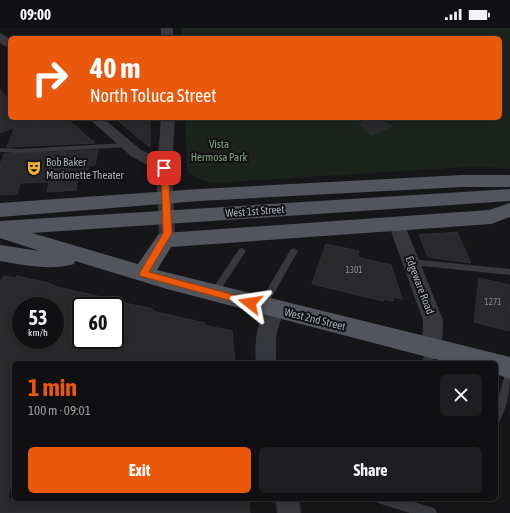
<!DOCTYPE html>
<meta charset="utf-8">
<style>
body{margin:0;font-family:"Asap Condensed",sans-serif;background:#1e1e20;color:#f1f3f6;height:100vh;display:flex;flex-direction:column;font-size:15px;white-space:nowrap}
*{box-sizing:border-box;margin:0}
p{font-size:13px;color:#9c9d9f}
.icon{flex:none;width:22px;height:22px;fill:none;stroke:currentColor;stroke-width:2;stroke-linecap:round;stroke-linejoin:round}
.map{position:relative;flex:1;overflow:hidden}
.drawer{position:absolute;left:12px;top:333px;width:486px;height:140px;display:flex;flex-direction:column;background:#101012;border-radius:6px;box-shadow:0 2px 6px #0003,0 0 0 1px #303032}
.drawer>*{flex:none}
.guide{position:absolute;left:8px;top:8px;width:494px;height:84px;border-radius:6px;box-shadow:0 2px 6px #0003,0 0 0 1px #303032;background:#ea580c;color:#fff;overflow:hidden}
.speed{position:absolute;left:12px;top:269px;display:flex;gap:8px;font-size:20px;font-weight:700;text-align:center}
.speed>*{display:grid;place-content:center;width:52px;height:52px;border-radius:50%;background:#101012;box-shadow:0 2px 6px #0003,0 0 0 1px #303032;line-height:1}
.speed small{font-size:10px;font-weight:400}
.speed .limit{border:2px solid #111;border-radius:6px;background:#fff;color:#111}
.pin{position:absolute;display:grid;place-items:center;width:34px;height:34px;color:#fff;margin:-17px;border-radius:8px;box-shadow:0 2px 6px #0006}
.me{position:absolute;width:44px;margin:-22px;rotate:285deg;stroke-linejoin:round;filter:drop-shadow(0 0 3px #0008)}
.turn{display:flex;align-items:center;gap:14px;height:84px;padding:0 16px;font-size:18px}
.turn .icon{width:52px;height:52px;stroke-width:2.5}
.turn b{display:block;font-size:28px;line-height:34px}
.round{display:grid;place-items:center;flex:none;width:42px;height:42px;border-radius:6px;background:#1e1e20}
.headline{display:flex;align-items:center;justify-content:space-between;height:68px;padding:0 16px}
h1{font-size:24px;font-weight:700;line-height:30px;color:#ea580c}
.action{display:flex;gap:8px;margin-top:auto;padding:8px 16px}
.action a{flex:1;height:46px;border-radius:6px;background:#ea580c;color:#fff;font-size:16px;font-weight:700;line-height:46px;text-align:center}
.action a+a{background:#1e1e20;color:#f1f3f6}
.status{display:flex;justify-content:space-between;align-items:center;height:28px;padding:0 20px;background:#101012;direction:ltr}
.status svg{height:11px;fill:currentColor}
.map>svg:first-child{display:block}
.green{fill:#1c231d}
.building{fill:#29292c;stroke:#303034;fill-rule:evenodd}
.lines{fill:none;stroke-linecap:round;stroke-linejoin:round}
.service{fill:#37383d;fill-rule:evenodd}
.minor{fill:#37383d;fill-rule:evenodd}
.primary{fill:#53555c;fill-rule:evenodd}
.route{fill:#ea580c;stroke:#983908}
.labels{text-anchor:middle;stroke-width:4;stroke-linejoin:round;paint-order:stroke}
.number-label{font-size:9px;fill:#888b94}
.park-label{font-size:11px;fill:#7fa381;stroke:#111113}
.poi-label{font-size:11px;fill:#a8adb8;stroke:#111113;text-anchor:start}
.street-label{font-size:11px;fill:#a8adb8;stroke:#111113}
</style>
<div class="status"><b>09:00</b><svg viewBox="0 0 49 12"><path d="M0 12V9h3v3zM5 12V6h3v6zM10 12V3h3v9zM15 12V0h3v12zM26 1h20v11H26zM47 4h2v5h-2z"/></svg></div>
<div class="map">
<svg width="510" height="485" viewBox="0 0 510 485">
<rect width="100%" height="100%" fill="#161618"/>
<path class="green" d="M181,0H510V141L479,138L215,155L201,152L189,145L187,138L185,90H500V10H182Z"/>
<path class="building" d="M0,61L10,74V90H33L37,94L48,90H66L95,115L7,119L15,99L0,105Z
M115,90H150V119L135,107Z
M374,90L392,98L372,107L359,96Z
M98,122L95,137L88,138V142H79L76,162L47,164L49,154L20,155L17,166L0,167V137L4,126Z
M457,204L471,235L428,229L419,207Z
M326,216L359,223L357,229L391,237L402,271L393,269V273L384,271L383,273L312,256Z
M4,248L16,250L17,248L48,255L57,259L115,272V273L153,281L152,283L205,295L203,297L232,303L235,335H14V437L8,471H249L250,485H0V253ZM115,276V312H81V278H115ZM21,278H55V312H21Z
M479,250L510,257L509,303L474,294Z"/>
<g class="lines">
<path class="service" d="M126,115L130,117L129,119L19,125L0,124V120L19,121Z
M242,220L246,223L217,267H211L209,265L211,263L239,221Z
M294,220L298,223L265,281H259L257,278L259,275L291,221Z
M411,231L510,241V247L411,237L407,234Z
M431,316L435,317L436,320L432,335H422L427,317Z
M510,342C510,364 509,373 500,393L496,395V377L505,346L506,343Z
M376,471H403L431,479L435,481L437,485H410L378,475Z"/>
<path class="minor" d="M161,0H173V10H161Z
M0,5L10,11V21L0,15Z
M88,90H103L141,122L158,130L161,90H175L172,140L175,205L171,216L165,218L159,216L156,212L159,205L156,142L131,128Z
M396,189L402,191L404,195L443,292L442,320L439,326L432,328L425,326L422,320L423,292L388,195L390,191Z
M274,274L281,276L284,281L276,308V335H256C254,314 257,294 267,276Z
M275,471H299L301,485H277Z"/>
<path class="primary" d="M462,147H510V159H462L199,173L0,189V175L199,161Z
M510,161V173L32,205L138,236L158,207L165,205L489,182L510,175V189L491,196L171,219L157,242L510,329V351L496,346V335H450L167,261L75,233L74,236C51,243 23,237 0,233V217L40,223L0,210V193Z"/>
</g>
<path class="route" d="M161,139L168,140L172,205L149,244L253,272V277L250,278L140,248L139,246L163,205Z"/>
<defs>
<g id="theatre-bare" transform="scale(1.2)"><path d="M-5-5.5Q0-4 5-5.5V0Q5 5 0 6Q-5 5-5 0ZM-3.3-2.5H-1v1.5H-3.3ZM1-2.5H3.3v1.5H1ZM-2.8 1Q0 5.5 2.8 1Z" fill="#f2b134" stroke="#111113" stroke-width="2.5" paint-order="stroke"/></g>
</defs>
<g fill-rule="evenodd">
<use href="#theatre-bare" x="34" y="140"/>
</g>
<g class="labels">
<g class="number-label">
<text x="354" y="245">1301</text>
<text x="493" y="277">1271</text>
</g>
<g class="park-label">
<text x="219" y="120">Vista<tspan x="219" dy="13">Hermosa Park</tspan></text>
</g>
<g class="poi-label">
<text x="46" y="138">Bob Baker<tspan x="46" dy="13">Marionette Theater</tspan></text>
</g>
<g class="street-label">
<text transform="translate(255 183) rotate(-4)" y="4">West 1st Street</text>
<text transform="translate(420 257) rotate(69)" y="4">Edgeware Road</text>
<text transform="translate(315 291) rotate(14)" y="4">West 2nd Street</text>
</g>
</g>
</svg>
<div class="speed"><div>53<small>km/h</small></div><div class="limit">60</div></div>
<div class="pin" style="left:164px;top:140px;background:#d93025"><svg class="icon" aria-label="arrive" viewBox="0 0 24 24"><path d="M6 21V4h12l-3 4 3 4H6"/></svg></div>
<svg class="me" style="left:250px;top:275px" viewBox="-20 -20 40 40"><path d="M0-17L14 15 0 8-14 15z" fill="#ea580c" stroke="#fff" stroke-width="4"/></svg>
<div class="guide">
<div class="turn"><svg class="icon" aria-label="right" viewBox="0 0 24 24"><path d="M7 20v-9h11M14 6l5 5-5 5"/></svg><div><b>40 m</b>North Toluca Street</div></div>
</div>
<section class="drawer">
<div class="headline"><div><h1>1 min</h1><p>100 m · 09:01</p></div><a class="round"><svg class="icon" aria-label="close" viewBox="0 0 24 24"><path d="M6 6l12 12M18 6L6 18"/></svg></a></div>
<div class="action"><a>Exit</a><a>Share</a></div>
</section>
</div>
